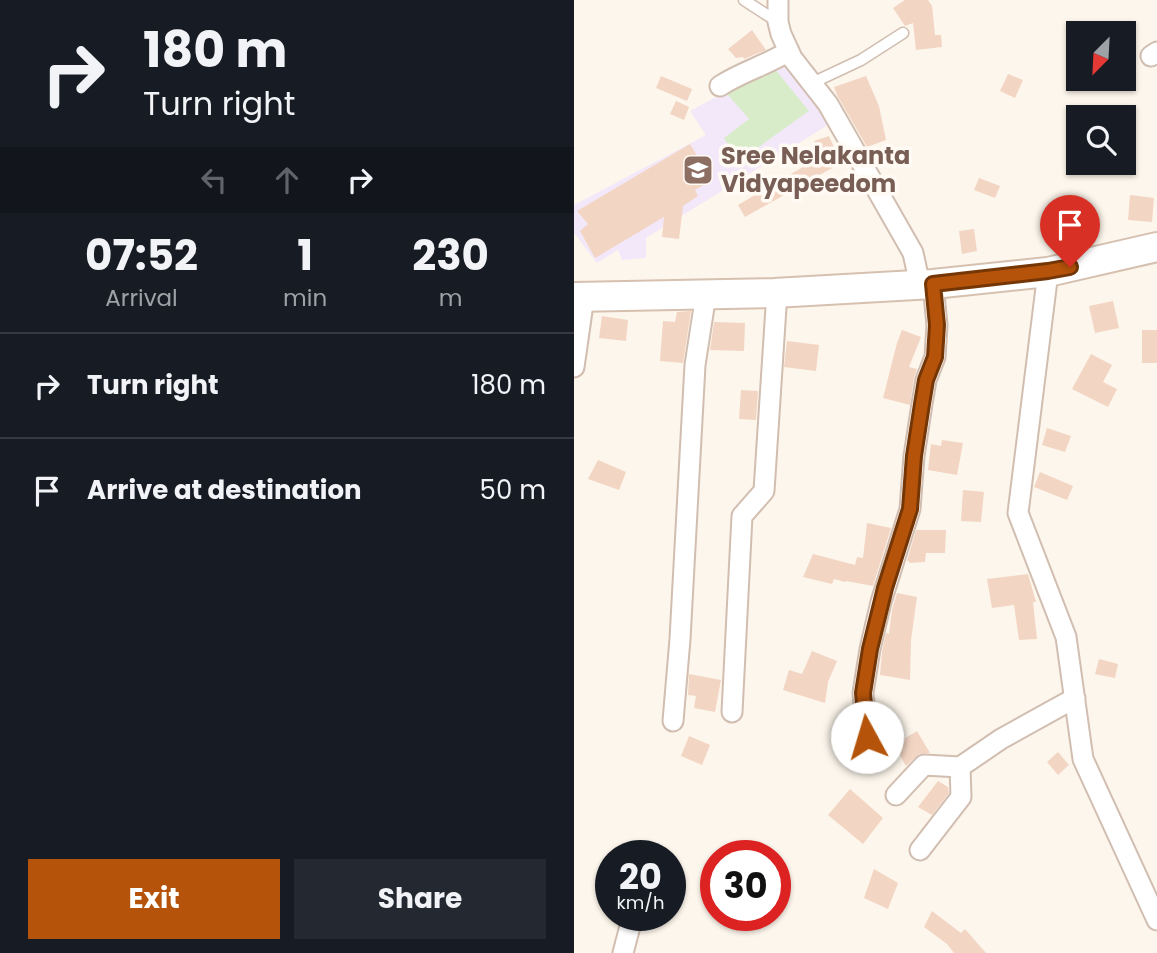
<!DOCTYPE html>
<style>
body{margin:0;font-family:Poppins,sans-serif;background:#242831;color:#f1f3f6;height:100vh;display:flex;flex-direction:column;font-size:26px;white-space:nowrap}
*{box-sizing:border-box;margin:0}
p{font-size:23px;color:#9ea1a6}
.icon{flex:none;width:38px;height:38px;fill:none;stroke:currentColor;stroke-width:2;stroke-linecap:round;stroke-linejoin:round}
.map{position:relative;flex:1;overflow:hidden}
.panel{display:flex;flex-direction:column;background:#171b24;width:574px}
.panel>*{flex:none}
.top-card{background:#171b24;color:#f1f3f6;overflow:hidden}
.needle{width:46px;rotate:204deg}
.controls{position:absolute;left:492px;top:21px;display:grid;gap:14px}
.controls a{display:grid;place-items:center;width:70px;height:70px;border-radius:0px;background:#171b24;box-shadow:0 2px 5px #0004;font-size:35px}
.speed{position:absolute;left:21px;top:840px;display:flex;gap:14px;font-size:35px;font-weight:700;text-align:center}
.speed>*{display:grid;place-content:center;width:91px;height:91px;border-radius:50%;background:#171b24;box-shadow:0 2px 5px #0004;line-height:1}
.speed small{font-size:18px;font-weight:400}
.speed .limit{border:10px solid #d22;background:#fff;color:#111}
.pin{position:absolute;display:grid;place-items:center;width:60px;height:60px;color:#fff;margin:-72px -30px;border-radius:50% 50% 50% 0;rotate:-45deg;box-shadow:0 0 7px #0007}
.pin .icon{rotate:45deg}
.me{position:absolute;width:77px;margin:-38px;rotate:354deg;stroke-linejoin:round;filter:drop-shadow(0 0 5px #0008)}
.turn{display:flex;align-items:center;gap:24px;height:147px;padding:0 28px;font-size:32px}
.turn .icon{width:91px;height:91px;stroke-width:2.5}
.turn b{display:block;font-size:49px;line-height:60px}
.lanes{display:flex;align-items:center;height:66px;padding:0 28px;background:#0003;justify-content:center;gap:35px;direction:ltr}
.lanes .off{opacity:.35}
.eta{display:flex;justify-content:space-evenly;align-items:center;height:119px;text-align:center}
.eta b{font-size:42px;font-weight:700;line-height:49px}
.button{display:flex;gap:14px;margin-top:auto;padding:14px 28px}
.button a{flex:1;height:80px;border-radius:0px;background:#b45309;color:#fff;font-size:28px;font-weight:700;line-height:80px;text-align:center}
.button a+a{background:#242831;color:#f1f3f6}
ul{padding:0;list-style:none}
li{display:flex;align-items:center;gap:21px;height:105px;padding:0 28px;border-top:2px solid #363941}
li div{flex:1}
li b{display:block;font-size:26px}
li em{font-style:normal}
main{display:flex;flex:1;min-height:0}
.map>svg:first-child{display:block}
.education{fill:#f3e8fa}
.green{fill:#d8ecc9}
.building{fill:#f3d5c3}
.lines{fill:none;stroke-linecap:round;stroke-linejoin:round}
.lane-casing{stroke:#d1beb0;stroke-width:13}
.street-casing{stroke:#d1beb0;stroke-width:23}
.secondary-casing{stroke:#d6c0b0;stroke-width:32}
.lane{stroke:#fff;stroke-width:10}
.street{stroke:#fff;stroke-width:19}
.secondary{stroke:#fff;stroke-width:28}
.route-casing{stroke:#753606;stroke-width:18}
.route{stroke:#b45309;stroke-width:12}
.labels{text-anchor:middle;stroke-width:7;stroke-linejoin:round;paint-order:stroke}
.education-label{font-size:24px;font-weight:bold;fill:#785e54;stroke:#fffaf3;text-anchor:start}
</style>
<main>
<section class="panel">
<div class="top-card">
<div class="turn"><svg class="icon" aria-label="right" viewBox="0 0 24 24"><path d="M7 20v-9h11M14 6l5 5-5 5"/></svg><div><b>180 m</b>Turn right</div></div>
<div class="lanes"><svg class="icon off" aria-label="left" viewBox="0 0 24 24"><path d="M17 20v-9H6M10 6l-5 5 5 5"/></svg><svg class="icon off" aria-label="ahead" viewBox="0 0 24 24"><path d="M12 20V5M6 11l6-6 6 6"/></svg><svg class="icon" aria-label="right" viewBox="0 0 24 24"><path d="M7 20v-9h11M14 6l5 5-5 5"/></svg></div>
</div>
<div class="eta">
<div><b>07:52</b><p>Arrival</p></div>
<div><b>1</b><p>min</p></div>
<div><b>230</b><p>m</p></div>
</div>
<ul>
<li><svg class="icon" aria-label="right" viewBox="0 0 24 24"><path d="M7 20v-9h11M14 6l5 5-5 5"/></svg><div><b>Turn right</b></div><em>180 m</em></li>
<li><svg class="icon" aria-label="arrive" viewBox="0 0 24 24"><path d="M6 21V4h12l-3 4 3 4H6"/></svg><div><b>Arrive at destination</b></div><em>50 m</em></li>
</ul>
<div class="button"><a>Exit</a><a>Share</a></div>
</section>
<div class="map">
<svg width="583" height="953" viewBox="0 0 583 953">
<rect width="100%" height="100%" fill="#fdf6ec"/>
<path class="education" d="M213,59L257,123L72,238V258L48,260L44,250L23,263L0,233V205L132,135L116,111Z"/>
<path class="green" d="M200,68L235,111L165,161L150,138L175,119L153,94Z"/>
<path class="building" d="M331,0H354L358,6L361,35H367L368,47L342,50L339,23L331,26L319,8Z
M178,30L192,50L170,59L169,57L162,58L154,49Z
M434,74L449,80L441,98L426,91Z
M87,76L118,89L113,101L82,88Z
M292,76L305,106L312,140L293,147L263,95L260,87Z
M102,101L115,107L110,120L96,114Z
M255,136L267,163L171,217L164,205L246,157L240,141Z
M116,144L138,180L121,190L124,196L109,206L105,239L88,237L90,217L21,258L6,231L14,224L3,211Z
M405,178L426,186L421,198L400,190Z
M556,195L580,198L578,222L554,220Z
M506,206L508,233L484,235L482,208Z
M400,229L403,251L388,254L385,231Z
M539,301L545,328L521,333L515,306Z
M117,311L109,363L86,361L89,321L101,322L103,312Z
M28,316L54,320L52,341L25,338Z
M140,322L171,323L170,351L136,350Z
M328,330L347,337L335,367L343,369L340,378L336,405L309,398L323,343Z
M568,330H583V363H568Z
M213,341L245,345L242,371L210,367Z
M517,354L538,365L529,382L543,389L534,407L498,389Z
M167,390L184,391L182,420L165,419Z
M473,428L497,436L491,452L468,445Z
M368,440L389,443L383,475L354,470L357,444L367,446Z
M24,460L52,472L45,490L14,479Z
M466,472L499,486L493,500L460,487Z
M389,490L410,492L407,522L387,521Z
M293,523L317,528L299,586L272,581L271,582L260,579L258,584L229,577L239,554L281,565L283,557L289,558Z
M342,530H372L371,553H352L351,562L335,563V561H333Z
M454,574L462,602H459L463,639L445,640L440,605L418,608L413,579Z
M323,593L343,597L337,640L336,680L306,675L308,651L312,633L315,634L318,610Z
M238,651L263,661L254,682L251,703L209,690L215,670L228,674Z
M525,659L544,664L541,678L521,674Z
M115,674L147,680L141,712L120,708L122,696L114,695Z
M343,731L356,753L345,754L332,766L320,745Z
M115,736L136,745L128,765L107,756Z
M484,752L495,765L484,775L473,762Z
M364,781L374,787L375,793L358,815L344,807Z
M276,789L309,818L289,844L254,815Z
M300,869L324,883L314,909L290,898Z
M358,911L387,933L391,929L412,953H380L373,944L350,927Z"/>
<g class="lines">
<g class="lane-casing">
<path id="lane" d="M170,0L204,22
M238,83L287,60L329,33"/>
</g>
<g class="street-casing">
<path id="street" d="M204,0V22L207,34L218,58L254,104L339,253L346,285
M577,56L583,52
M146,86C167,72 193,65 215,51
M474,272L444,513L492,637L509,759L583,920
M0,367L10,297
M158,712L168,516L190,491L203,292
M99,721L106,639L121,365L132,294
M293,737L289,693L296,649L307,602L336,509L340,456L348,404L352,380L361,357L363,325L359,284
M322,795L350,765L386,767
M346,850L387,797L386,767L427,739L501,698
M49,953L59,915"/>
</g>
<g class="secondary-casing">
<path id="secondary" d="M0,297L200,293L359,284L474,272L583,247"/>
</g>
<use href="#lane" class="lane"/>
<use href="#street" class="street"/>
<use href="#secondary" class="secondary"/>
</g>
<g class="lines">
<g class="route-casing">
<path id="route" d="M293,737L289,693L296,649L311,588L336,509L340,456L348,404L352,380L361,357L363,325L359,284L474,271L496,267"/>
</g>
<use href="#route" class="route"/>
</g>
<defs>
<g id="school-square" transform="scale(1.575)"><rect x="-9" y="-9" width="18" height="18" rx="4" fill="#8d6e63" stroke="#fffaf3"/><path d="M0-5L7-2L0 1L-7-2ZM-4 1L0 2.5L4 1V4Q0 6-4 4Z" fill="#fff"/></g>
</defs>
<g fill-rule="evenodd">
<use href="#school-square" x="124" y="170"/>
</g>
<g class="labels">
<g class="education-label">
<text x="147" y="164">Sree Nelakanta<tspan x="147" dy="28">Vidyapeedom</tspan></text>
</g>
</g>
</svg>
<div class="controls">
<a><svg class="needle" viewBox="-14 -14 28 28"><path d="M0-13l5 13h-10z" fill="#e53935"/><path d="M0 13l5-13h-10z" fill="#9ea1a6"/></svg></a>
<a><svg class="icon" aria-label="search" viewBox="0 0 24 24"><circle cx="10" cy="10" r="6"/><path d="M15 15l6 6"/></svg></a>
</div>
<div class="speed"><div>20<small>km/h</small></div><div class="limit">30</div></div>
<div class="pin" style="left:496px;top:267px;background:#d93025"><svg class="icon" aria-label="arrive" viewBox="0 0 24 24"><path d="M6 21V4h12l-3 4 3 4H6"/></svg></div>
<svg class="me" style="left:293px;top:737px" viewBox="-20 -20 40 40"><circle r="19" fill="#fff"/><path d="M0-13L10 11 0 6-10 11z" fill="#b45309"/></svg>
</div>
</main>
